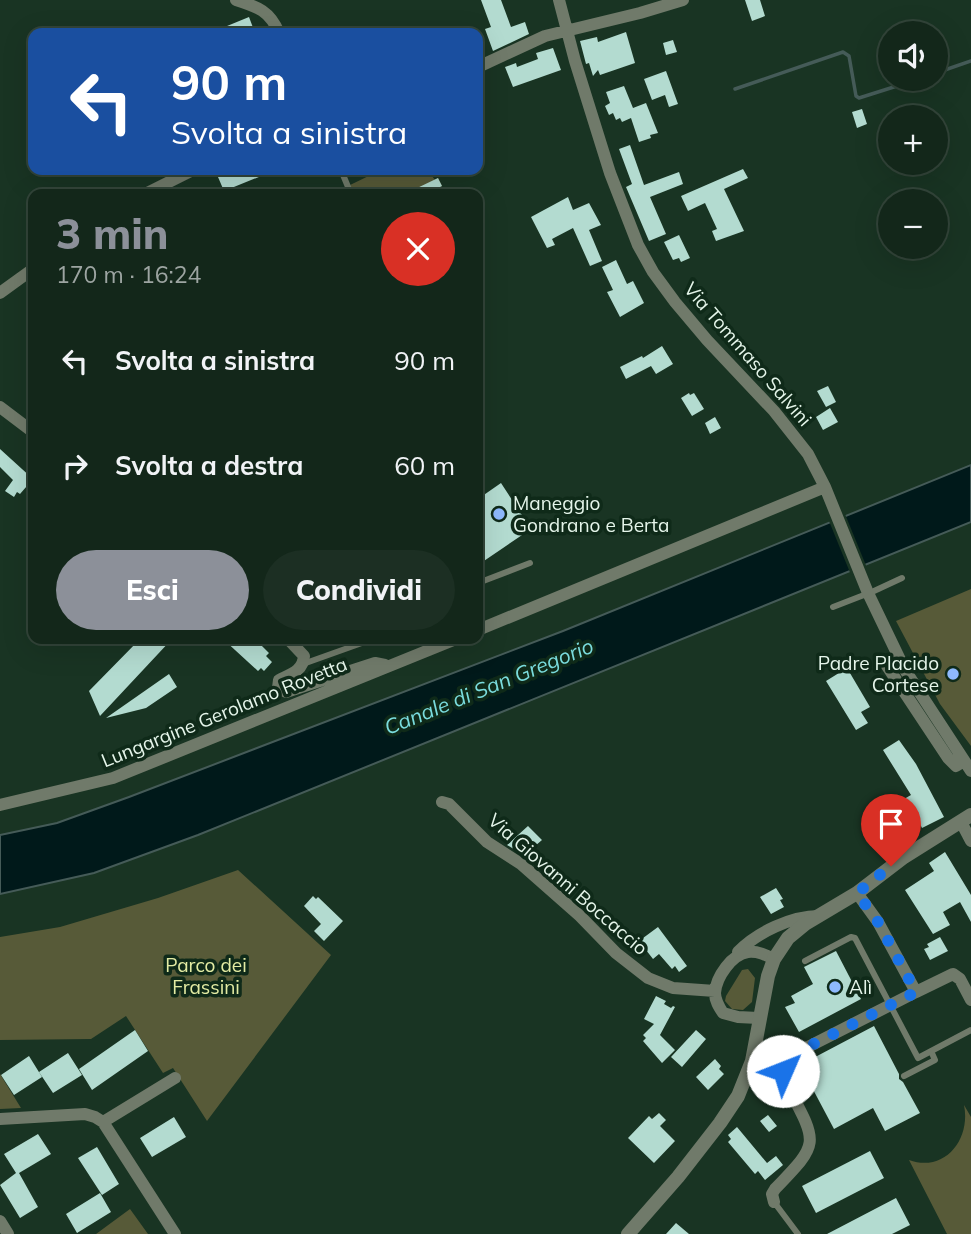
<!DOCTYPE html>
<html lang="it">
<meta charset="utf-8">
<style>
body{margin:0;font-family:Mulish,sans-serif;background:#1c2f23;color:#f1f3f6;height:100vh;display:flex;flex-direction:column;font-size:26px;white-space:nowrap}
*{box-sizing:border-box;margin:0}
p{font-size:23px;color:#9da5a2}
.icon{flex:none;width:38px;height:38px;fill:none;stroke:currentColor;stroke-width:2;stroke-linecap:round;stroke-linejoin:round}
.map{position:relative;flex:1;overflow:hidden}
.panel{position:absolute;left:28px;top:189px;width:455px;height:455px;display:flex;flex-direction:column;background:#13271a;border-radius:14px;box-shadow:0 7px 28px #0002,0 0 0 2px #324439}
.panel>*{flex:none}
.banner{position:absolute;left:28px;top:28px;width:455px;height:147px;border-radius:14px;box-shadow:0 7px 28px #0002,0 0 0 2px #324439;background:#1a4fa0;color:#fff;overflow:hidden}
.tools{position:absolute;left:878px;top:21px;display:grid;gap:14px}
.tools a{display:grid;place-items:center;width:70px;height:70px;border-radius:50%;background:#13271a;box-shadow:0 7px 28px #0002,0 0 0 2px #324439;font-size:35px}
.pin{position:absolute;display:grid;place-items:center;width:60px;height:60px;color:#fff;margin:-72px -30px;border-radius:50% 50% 50% 0;rotate:-45deg;box-shadow:0 0 7px #0007}
.pin .icon{rotate:45deg}
.me{position:absolute;width:77px;margin:-38px;rotate:46deg;stroke-linejoin:round;filter:drop-shadow(0 0 5px #0008)}
.turn{display:flex;align-items:center;gap:24px;height:147px;padding:0 28px;font-size:32px}
.turn .icon{width:91px;height:91px;stroke-width:2.5}
.turn b{display:block;font-size:49px;line-height:60px}
.round{display:grid;place-items:center;flex:none;width:74px;height:74px;border-radius:37px;background:#1c2f23}
.overview{display:flex;align-items:center;justify-content:space-between;height:119px;padding:0 28px}
h1{font-size:42px;font-weight:800;line-height:52px;color:#8c9099}
.primary-button{display:flex;gap:14px;margin-top:auto;padding:14px 28px}
.primary-button a{flex:1;height:80px;border-radius:42px;background:#8c9099;color:#fff;font-size:28px;font-weight:800;line-height:80px;text-align:center}
.primary-button a+a{background:#1c2f23;color:#f1f3f6}
ul{padding:0;list-style:none}
li{display:flex;align-items:center;gap:21px;height:105px;padding:0 28px}
li div{flex:1}
li b{display:block;font-size:26px}
li em{font-style:normal}
.map>svg:first-child{display:block}
.green{fill:#575a38}
.water{fill:#00191a;stroke:#455b58;stroke-width:2}
.pier{fill:#193423}
.lines{fill:none;stroke-linecap:round;stroke-linejoin:round}
.stream{stroke:#455b58;stroke-width:3.5}
.building{fill:#b3dbd0}
.service{stroke:#707a6a;stroke-width:6}
.minor{stroke:#707a6a;stroke-width:12}
.tertiary{stroke:#707a6a;stroke-width:14}
.route{stroke:#1a73e8;stroke-width:12;stroke-dasharray:0 21.6}
.poi-dot{fill:#8eb9fd;stroke:#0f2a19;stroke-width:2.5}
.labels{text-anchor:middle;stroke-width:7;stroke-linejoin:round;paint-order:stroke}
.street-label{font-size:19px;fill:#e5f5ea;stroke:#0f2a19}
.poi-label{font-size:19px;fill:#e5f5ea;stroke:#0f2a19;text-anchor:start}
.park-label{font-size:19px;fill:#e3eba3;stroke:#0f2a19}
.water-label{font-size:21px;font-style:italic;fill:#7adcdd;stroke:#0f2a19}
</style>
<div class="map">
<svg width="971" height="1234" viewBox="0 0 971 1234">
<rect width="100%" height="100%" fill="#193423"/>
<path class="green" d="M381,170H426L430,177L432,176L435,180L438,178L442,186L435,190L437,194H355L350,185Z
M971,589V746L940,704L896,621Z
M238,870L331,955L207,1121L173,1068L163,1073L126,1016L91,1039L0,1040V937L60,927L158,898Z
M748,969L755,978L752,1002L743,1010L732,1009L725,1001L726,996L742,970Z
M0,1074L21,1108L0,1109Z
M964,1105L971,1117V1234H947L909,1160C945,1173 971,1139 964,1105Z
M130,1209L148,1234H96Z"/>
<path class="water" d="M971,465V522L198,835L94,873L0,894V835L57,823L129,797L563,631Z"/>
<path class="pier" d="M845,514L867,568L851,575L829,521Z"/>
<g class="lines">
<path class="stream" d="M936,73L971,61
M735,89L843,52L849,56L856,96L859,98L919,79"/>
</g>
<path class="building" d="M481,0H501L511,27L525,22L529,34L493,51L485,29L491,27Z
M745,0H760L765,16L752,21Z
M249,17L255,33H210Z
M626,32L635,63L600,75L598,70L593,76L589,63L586,64L580,41L597,37L598,42Z
M673,40L677,52L666,55L663,43Z
M553,48L561,70L513,87L505,67L516,63L517,67L538,59L536,53Z
M666,71L678,104L669,107L665,95L652,100L644,79Z
M624,86L633,108L646,103L658,133L650,135L651,138L639,142L631,118L622,122L620,118L616,120L613,113L609,115L605,106L610,103L606,92Z
M862,109L867,124L857,128L852,112Z
M630,145L644,185L679,172L683,184L650,197L666,234L649,241L626,187L632,184L619,149Z
M743,169L748,178L724,189L744,231L716,241L712,231L717,229L705,203L688,211L681,196Z
M215,170H276L224,191Z
M438,178L442,186L426,194H415L413,190Z
M568,197L573,210L589,203L601,225L589,230L602,261L590,266L573,228L552,239L555,245L547,248L531,217Z
M679,235L690,258L681,262L679,258L673,260L664,242Z
M616,260L627,284L633,281L644,303L620,317L607,292L613,290L602,267Z
M662,346L673,364L656,374L651,366L626,379L620,367L642,356L643,358Z
M828,386L836,402L826,407L817,391Z
M689,393L690,395L694,393L704,409L692,416L681,398Z
M830,408L838,422L823,430L816,417Z
M715,417L721,428L710,434L705,423Z
M0,449L33,479L20,494L17,492L14,497L5,491L13,480L0,467Z
M501,483L531,529L478,565V499Z
M140,639H172L100,716L89,691Z
M223,639H240L245,644L251,639H255L269,653L266,656L272,662L264,671L261,668L258,671Z
M847,668L870,707L861,712L868,723L856,730L826,681Z
M169,674L177,687L146,708L106,718Z
M899,740L916,764L944,817L922,828L914,812L897,821L890,807L911,795L883,750Z
M528,826L542,840L528,852L522,846L517,851L507,845Z
M945,852L971,895V922L960,902L943,912L950,925L933,934L905,890L934,871L929,863Z
M776,888L783,899L780,900L784,907L771,914L760,897Z
M313,896L316,899L318,897L343,921L324,941L314,931L321,924L304,906Z
M658,927L687,966L679,972L675,966L672,969L659,954L653,959L639,941Z
M940,937L948,951L930,960L924,949L929,947L927,944Z
M836,951L861,999L799,1032L785,1007L795,1003L791,996L813,984L804,967Z
M656,996L666,1001L664,1004L671,1008L673,1006L675,1007L660,1035L675,1050L662,1063L643,1041L646,1038L643,1035L654,1024L644,1019Z
M874,1026L899,1074V1079L903,1082L920,1113L885,1131L873,1108L834,1129L800,1065Z
M135,1030L148,1051L92,1090L79,1069Z
M696,1030L706,1039L682,1067L671,1057Z
M68,1053L82,1075L53,1093L39,1072Z
M29,1056L42,1077L14,1095L1,1075Z
M715,1059L721,1066L719,1069L724,1074L708,1090L696,1077Z
M659,1113L666,1120L660,1126L675,1141L654,1163L628,1138L649,1116L652,1119Z
M768,1115L777,1126L769,1132L760,1121Z
M174,1117L186,1137L152,1157L140,1138Z
M737,1127L767,1163L776,1156L783,1165L765,1180L758,1171L755,1174L728,1142L731,1139L728,1135Z
M38,1134L51,1154L19,1173L38,1207L20,1218L0,1185L16,1173L4,1154Z
M97,1147L119,1184L102,1195L78,1158Z
M870,1151L884,1178L816,1213L802,1186Z
M100,1193L111,1212L77,1233L66,1214Z
M896,1198L910,1225L892,1234H827Z
M676,1223L689,1234H666Z"/>
<g class="lines">
<path class="service" d="M341,170L351,194
M478,583L530,563
M874,591L902,578
M833,607L864,595
M303,664L373,639
M805,961L851,937L855,938L918,1058L971,1030
M904,1076L935,1060L931,1051
M774,1202L798,1234"/>
<path class="minor" d="M236,0C258,7 270,11 279,33
M559,0L575,61L610,173L638,245L653,272L675,302L707,340L774,411L808,454L825,487L868,593L905,670L971,771
M478,67L545,36L640,13L683,0
M145,194L193,170
M0,293L33,269
M0,407L33,432
M478,630L825,487
M288,639L304,656C303,671 291,674 279,680L278,688L286,692L375,663L385,665
M885,663L948,758L956,766L964,761
M442,802L449,804L487,842L521,864L580,916L616,953L648,978L673,988L715,991
M0,805L113,778L456,639
M961,822L971,841
M738,952C757,932 792,916 819,916
M916,992L953,974L960,979L971,1000
M758,1018L738,1017L723,1013C719,1007 715,1001 715,993C716,977 732,954 748,952C758,951 766,955 774,959
M0,1119L85,1114L95,1117L103,1122L175,1234
M103,1122L175,1078
M774,1202L772,1194L775,1189C818,1144 819,1145 790,1091C785,1082 782,1075 784,1065L796,1053L916,992L878,922L857,893
M0,1221L8,1234"/>
<path class="tertiary" d="M628,1234L678,1177L720,1123L738,1096L752,1061L768,976L774,959L788,938L805,924L857,893L904,857L971,815"/>
</g>
<g class="lines">
<path class="route" d="M783,1071L784,1065L796,1053L916,992L878,922L857,893L891,866"/>
</g>
<g class="poi-dot">
<circle cx="499" cy="514" r="7"/>
<circle cx="953" cy="674" r="7"/>
<circle cx="835" cy="987" r="7"/>
</g>
<g class="labels">
<g class="street-label">
<text transform="translate(748 354) rotate(49)" y="7">Via Tommaso Salvini</text>
<text transform="translate(224 712) rotate(-22)" y="7">Lungargine Gerolamo Rovetta</text>
<text transform="translate(568 884) rotate(41)" y="7">Via Giovanni Boccaccio</text>
</g>
<g class="poi-label">
<text x="513" y="510">Maneggio<tspan x="513" dy="22">Gondrano e Berta</tspan></text>
<text x="939" y="670" text-anchor="end">Padre Placido<tspan x="939" dy="22">Cortese</tspan></text>
<text x="849" y="994">Alì</text>
</g>
<g class="park-label">
<text x="206" y="972">Parco dei<tspan x="206" dy="22">Frassini</tspan></text>
</g>
<g class="water-label">
<text transform="translate(489 687) rotate(-22)" y="7">Canale di San Gregorio</text>
</g>
</g>
</svg>
<div class="tools">
<a><svg class="icon" aria-label="sound" viewBox="0 0 24 24"><path d="M4 9h4l5-4v14l-5-4H4zM17 9q2 3 0 6"/></svg></a>
<a>+</a>
<a>−</a>
</div>
<div class="pin" style="left:891px;top:866px;background:#d93025"><svg class="icon" aria-label="arrive" viewBox="0 0 24 24"><path d="M6 21V4h12l-3 4 3 4H6"/></svg></div>
<svg class="me" style="left:783px;top:1071px" viewBox="-20 -20 40 40"><circle r="19" fill="#fff"/><path d="M0-13L10 11 0 6-10 11z" fill="#1a73e8"/></svg>
<div class="banner">
<div class="turn"><svg class="icon" aria-label="left" viewBox="0 0 24 24"><path d="M17 20v-9H6M10 6l-5 5 5 5"/></svg><div><b>90 m</b>Svolta a sinistra</div></div>
</div>
<section class="panel">
<div class="overview"><div><h1>3 min</h1><p>170 m · 16:24</p></div><a class="round" style="background:#d93025;color:#fff"><svg class="icon" aria-label="close" viewBox="0 0 24 24"><path d="M6 6l12 12M18 6L6 18"/></svg></a></div>
<ul>
<li><svg class="icon" aria-label="left" viewBox="0 0 24 24"><path d="M17 20v-9H6M10 6l-5 5 5 5"/></svg><div><b>Svolta a sinistra</b></div><em>90 m</em></li>
<li><svg class="icon" aria-label="right" viewBox="0 0 24 24"><path d="M7 20v-9h11M14 6l5 5-5 5"/></svg><div><b>Svolta a destra</b></div><em>60 m</em></li>
</ul>
<div class="primary-button"><a>Esci</a><a>Condividi</a></div>
</section>
</div>
